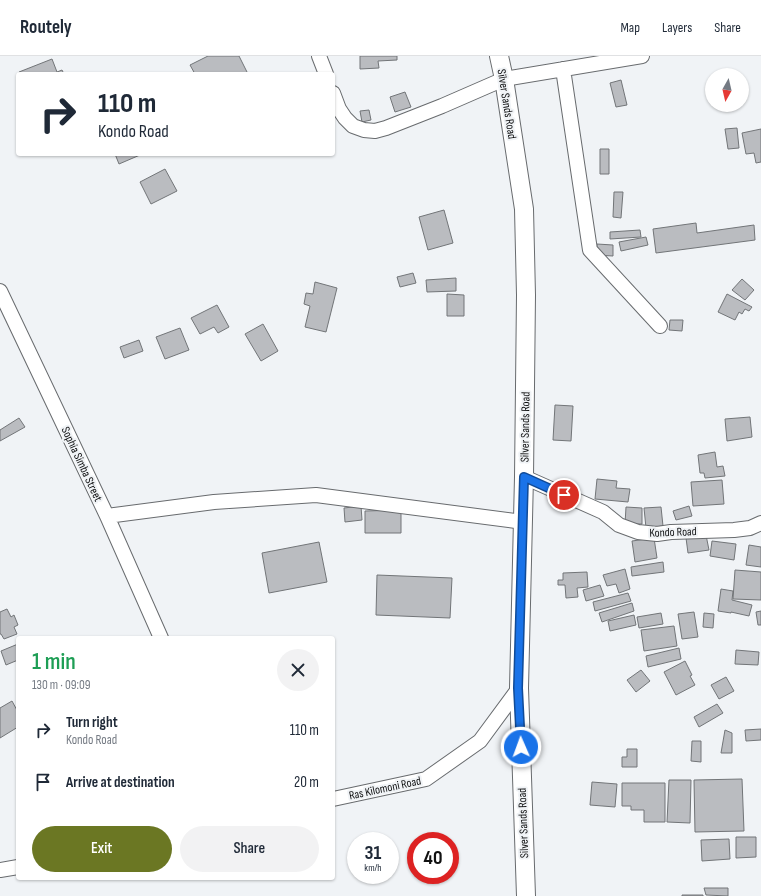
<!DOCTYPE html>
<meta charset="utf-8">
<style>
body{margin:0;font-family:"Sofia Sans Condensed",sans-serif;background:#f2f2f3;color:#1f2937;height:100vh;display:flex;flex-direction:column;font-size:15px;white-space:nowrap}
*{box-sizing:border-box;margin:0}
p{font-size:13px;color:#747a83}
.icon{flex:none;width:22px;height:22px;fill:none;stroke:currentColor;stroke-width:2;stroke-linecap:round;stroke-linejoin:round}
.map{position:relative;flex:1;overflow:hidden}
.side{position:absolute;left:16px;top:580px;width:319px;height:244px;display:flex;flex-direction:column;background:#fff;border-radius:4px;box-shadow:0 1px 3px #0004}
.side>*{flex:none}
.hud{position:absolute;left:16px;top:16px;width:319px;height:84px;border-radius:4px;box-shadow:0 1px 3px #0004;background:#fff;color:#1f2937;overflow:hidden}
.needle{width:26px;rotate:188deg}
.buttons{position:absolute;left:705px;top:12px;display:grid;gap:8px}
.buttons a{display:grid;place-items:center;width:44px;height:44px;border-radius:50%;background:#fff;box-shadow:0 1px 3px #0004;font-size:20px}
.speed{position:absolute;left:347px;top:776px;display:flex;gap:8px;font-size:20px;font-weight:700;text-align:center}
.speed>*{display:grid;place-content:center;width:52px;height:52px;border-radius:50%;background:#fff;box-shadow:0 1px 3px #0004;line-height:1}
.speed small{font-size:10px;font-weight:400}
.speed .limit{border:6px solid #d22;background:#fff;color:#111}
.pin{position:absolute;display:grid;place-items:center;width:34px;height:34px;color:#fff;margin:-17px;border:2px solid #fff;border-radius:50%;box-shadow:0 1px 4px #0007}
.me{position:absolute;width:44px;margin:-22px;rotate:358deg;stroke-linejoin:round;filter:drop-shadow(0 0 3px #0008)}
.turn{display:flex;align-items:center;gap:14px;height:84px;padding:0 16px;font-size:18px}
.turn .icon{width:52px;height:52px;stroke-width:2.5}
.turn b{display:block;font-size:28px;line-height:34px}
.round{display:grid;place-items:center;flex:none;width:42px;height:42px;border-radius:21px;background:#f2f2f3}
.summary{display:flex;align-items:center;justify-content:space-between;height:68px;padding:0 16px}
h1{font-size:24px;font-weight:600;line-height:30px;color:#1e9e55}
.cta{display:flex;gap:8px;margin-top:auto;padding:8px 16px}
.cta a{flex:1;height:46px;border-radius:24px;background:#6b7723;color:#fff;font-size:16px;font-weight:600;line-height:46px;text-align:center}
.cta a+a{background:#f2f2f3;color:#1f2937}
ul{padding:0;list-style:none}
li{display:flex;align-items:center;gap:12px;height:52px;padding:0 16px}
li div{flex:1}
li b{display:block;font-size:15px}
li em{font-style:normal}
header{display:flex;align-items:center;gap:24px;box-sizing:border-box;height:56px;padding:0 20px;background:#fff;border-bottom:1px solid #e0e1e3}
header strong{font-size:19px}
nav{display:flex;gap:22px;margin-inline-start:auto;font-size:14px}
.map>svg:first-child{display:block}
.building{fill:#babcc0;stroke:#727578}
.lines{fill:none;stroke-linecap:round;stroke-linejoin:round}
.minor-casing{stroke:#686b6e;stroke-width:16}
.tertiary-casing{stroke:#686b6e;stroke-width:20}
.minor{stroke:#fff;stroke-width:14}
.tertiary{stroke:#fff;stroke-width:18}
.route-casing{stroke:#114b97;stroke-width:10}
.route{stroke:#1a73e8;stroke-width:7}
.labels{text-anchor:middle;stroke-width:4;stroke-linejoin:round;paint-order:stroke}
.street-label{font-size:12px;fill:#0d0e0f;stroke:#f0f3f6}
</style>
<header>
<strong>Routely</strong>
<nav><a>Map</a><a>Layers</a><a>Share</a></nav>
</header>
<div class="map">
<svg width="761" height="840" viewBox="0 0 761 840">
<rect width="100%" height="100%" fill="#f0f3f6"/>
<path class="building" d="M208,0H239L248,18H195L190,9Z
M360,0H397V4L378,5L379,12L360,13Z
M52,3L57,16L62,14L64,18H20L19,16Z
M621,24L627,49L616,51L610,27Z
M405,36L411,51L395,56L390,41Z
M369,54L371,64L362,66L360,55Z
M737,72L739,92L728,93L725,73Z
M761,73V106L756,107L754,97L746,98L742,77Z
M600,93H609V118H600Z
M115,98H140V99L119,108Z
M165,113L177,135L151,148L140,126Z
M614,136H623L621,162L613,161Z
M444,154L453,187L428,194L419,161Z
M696,167L697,177L754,169L755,184L656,197L653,173Z
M640,174L641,181L610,183V176Z
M646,181L648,189L621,195L619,186Z
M597,188L613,189V200L596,199Z
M413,217L416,227L400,231L397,221Z
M456,222V235L427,236L426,224Z
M742,223L754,234L745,244L732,234Z
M315,226L337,232L326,276L305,271L310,250L304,248L306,237L313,238Z
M447,238L464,239V260H447Z
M727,238L752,251L749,255L745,253L742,258L739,256L735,264L718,256Z
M217,249L229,271L218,277L214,271L200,278L191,262Z
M670,264H683L682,275L669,274Z
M263,268L278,295L261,305L245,278Z
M180,272L189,294L165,303L156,281Z
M139,284L143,295L124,302L120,291Z
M555,349L573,350L571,385L553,384Z
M750,361L752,381L727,385L725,363Z
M19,362L25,371L0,385V374Z
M715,396L717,411L723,410L725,420L705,422L704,417H700L698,399Z
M597,423L617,425L616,432L630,433L628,446L595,443Z
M722,424L724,448L693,450L691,426Z
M361,450L362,464L345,466L344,452Z
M689,450L692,460L676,464L673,455Z
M626,451L642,452V468H625Z
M661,451L663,470L646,472L644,452Z
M401,454V477H365V455Z
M706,479L709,494L688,497L686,482Z
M654,482L657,502L635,506L632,485Z
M712,485L736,488L734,504L710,500Z
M319,486L327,526L269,537L262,497Z
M749,489L761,491V511L746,509Z
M663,506L664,516L632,520L631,511Z
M625,513L630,533L619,537L616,528L607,530L603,519Z
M735,514L761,516V544L733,543Z
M587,516L588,531L577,532L578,541L566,542L565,529H558V524H563V517Z
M377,519L452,522L450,562L376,559Z
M600,529L604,540L586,545L583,534Z
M721,533L733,535L732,544L752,549L749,560L731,556V557L718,555Z
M628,537L631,545L595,555L593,546Z
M632,547L634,555L602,566L599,557Z
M7,553L11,561L14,559L18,569L14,571L17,578L4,583L1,578H0V556Z
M761,555V569H758L756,556Z
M694,556L698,581L682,583L678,558Z
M661,557L663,568L639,572L637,561Z
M704,557L714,558L713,572L703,571Z
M634,559L636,569L610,575L608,565Z
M674,570L677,590L644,595L641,574Z
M18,588V604L6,609L1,595Z
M679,592L681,603L648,611L646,600Z
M736,594L759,596L758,609L735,608Z
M685,605L692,619L690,620L695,629L676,639L664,616Z
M641,614L650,625L636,636L627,624Z
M726,621L734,635L719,643L711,629Z
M12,645L18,656V671L0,682V652Z
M717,648L723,657L699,671L694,661Z
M761,673V684L746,685L745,674Z
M725,674L732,677V697H721Z
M692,685H701V706L691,705Z
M627,693H637V711H622V701H627Z
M742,723L744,775L695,776L694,724Z
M669,724H691L690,767L667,766Z
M592,726L617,728L615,751L590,749Z
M622,727H665V766H644V754H631V750H622Z
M736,781H756V801L736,802Z
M729,783L730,803L702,805L701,784Z
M704,832H728V840L706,839Z
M682,839H703V840H682Z"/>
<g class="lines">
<g class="minor-casing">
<path id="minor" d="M319,0L326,18
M563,13L590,194L660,270
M333,37L339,53L345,62L353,70L364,74L375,75L386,72L442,50L504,23L642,0
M0,235L107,460L161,582
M524,421L603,456L619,469L638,476L657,478L671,476L734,474L750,472L761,467
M107,460L214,446L316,439L523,466
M333,743L426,723L480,685L519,632
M0,814L18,811"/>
</g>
<g class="tertiary-casing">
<path id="tertiary" d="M499,0L504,23L524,153L526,239L524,421L519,632L526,840"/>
</g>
<use href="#minor" class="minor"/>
<use href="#tertiary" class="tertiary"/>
</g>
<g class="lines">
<g class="route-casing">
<path id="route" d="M521,691L518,632L524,421L564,439"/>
</g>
<use href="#route" class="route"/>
</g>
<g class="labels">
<g class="street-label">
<text transform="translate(507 48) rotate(81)" y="4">Silver Sands Road</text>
<text transform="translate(525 371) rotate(-89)" y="4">Silver Sands Road</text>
<text transform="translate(82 408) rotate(65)" y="4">Sophia Simba Street</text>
<text transform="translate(673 476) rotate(-2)" y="4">Kondo Road</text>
<text transform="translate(385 732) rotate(-12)" y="4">Ras Kilomoni Road</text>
<text transform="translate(523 767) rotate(-92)" y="4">Silver Sands Road</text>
</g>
</g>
</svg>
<div class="buttons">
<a><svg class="needle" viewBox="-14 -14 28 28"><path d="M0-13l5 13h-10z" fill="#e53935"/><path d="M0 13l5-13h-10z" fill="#747a83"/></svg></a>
</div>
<div class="speed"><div>31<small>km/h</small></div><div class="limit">40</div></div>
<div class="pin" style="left:564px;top:439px;background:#d93025"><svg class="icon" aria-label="arrive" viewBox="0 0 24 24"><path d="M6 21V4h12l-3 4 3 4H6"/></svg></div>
<svg class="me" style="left:521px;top:691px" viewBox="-20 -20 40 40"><circle r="17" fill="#1a73e8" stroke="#fff" stroke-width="3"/><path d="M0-11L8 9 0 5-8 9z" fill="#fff"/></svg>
<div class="hud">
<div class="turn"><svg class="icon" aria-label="right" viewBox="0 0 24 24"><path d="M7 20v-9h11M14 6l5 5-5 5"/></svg><div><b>110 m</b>Kondo Road</div></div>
</div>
<section class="side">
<div class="summary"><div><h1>1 min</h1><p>130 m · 09:09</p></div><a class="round"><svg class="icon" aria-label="close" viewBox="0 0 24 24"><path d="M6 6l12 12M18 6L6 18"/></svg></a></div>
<ul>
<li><svg class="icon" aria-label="right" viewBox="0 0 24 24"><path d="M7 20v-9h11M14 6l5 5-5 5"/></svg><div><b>Turn right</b><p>Kondo Road</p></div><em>110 m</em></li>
<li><svg class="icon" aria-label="arrive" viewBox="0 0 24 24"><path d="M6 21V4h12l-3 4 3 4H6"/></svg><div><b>Arrive at destination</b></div><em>20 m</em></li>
</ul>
<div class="cta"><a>Exit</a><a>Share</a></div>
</section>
</div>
